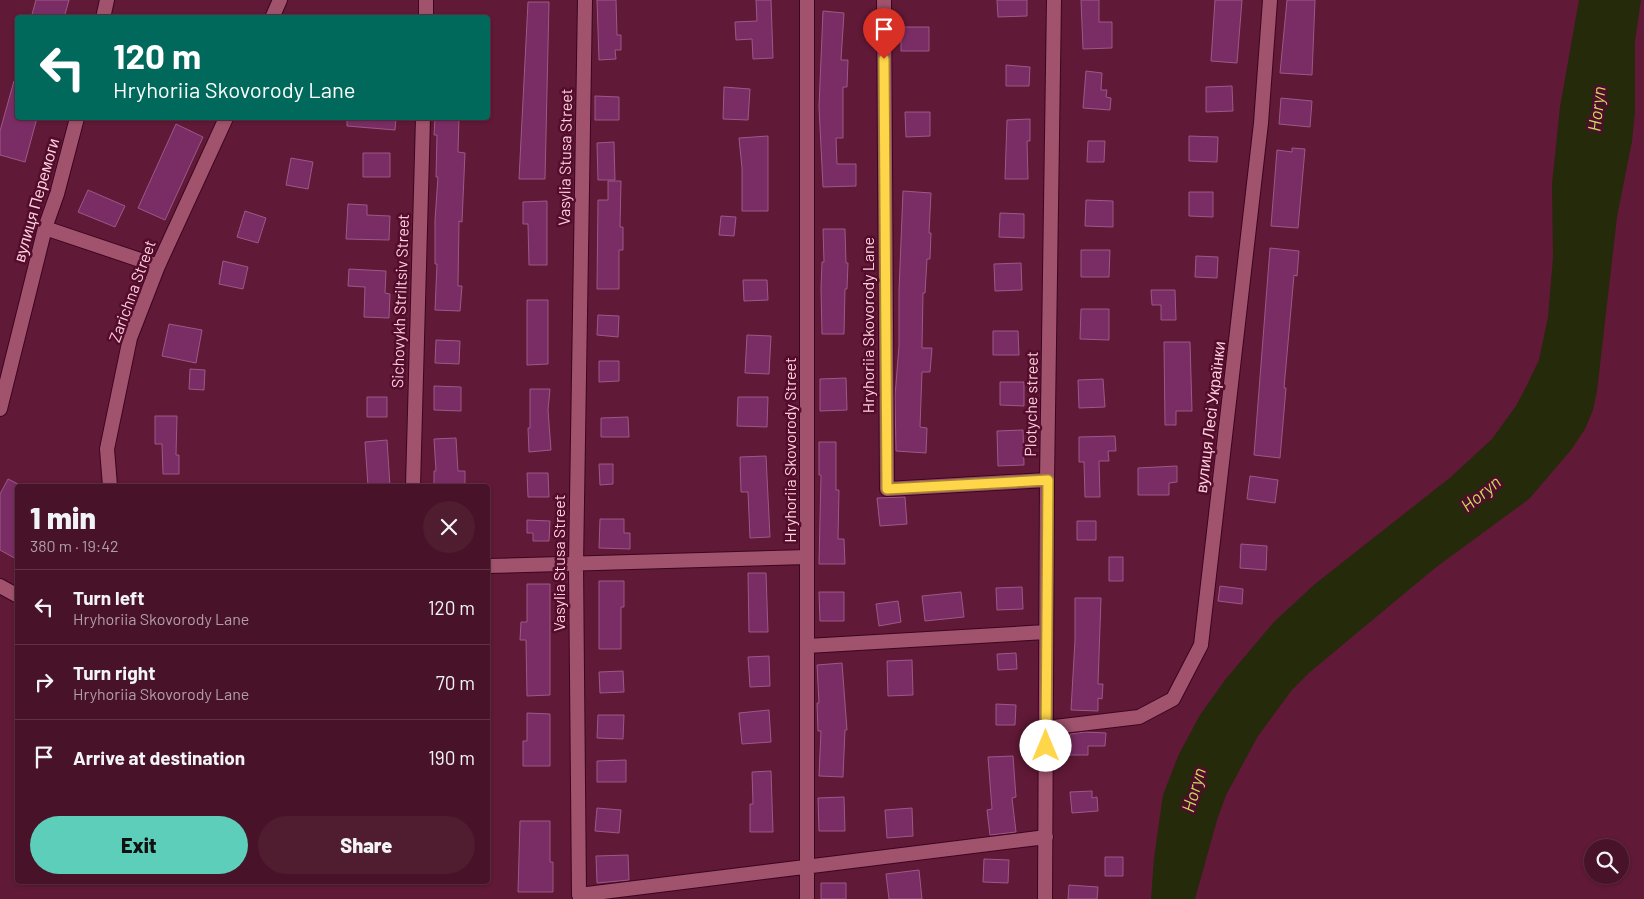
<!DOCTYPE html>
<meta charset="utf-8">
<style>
body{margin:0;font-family:Barlow,sans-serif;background:#4f1c30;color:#f1f3f6;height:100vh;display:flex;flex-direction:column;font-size:19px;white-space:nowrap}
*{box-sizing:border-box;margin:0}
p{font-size:16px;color:#b19ea8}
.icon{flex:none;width:28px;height:28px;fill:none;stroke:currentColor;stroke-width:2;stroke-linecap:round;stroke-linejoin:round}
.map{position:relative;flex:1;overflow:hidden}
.side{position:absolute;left:15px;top:484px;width:475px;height:400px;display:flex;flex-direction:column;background:#481328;border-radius:5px;box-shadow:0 1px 4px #0004,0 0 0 1px #603245}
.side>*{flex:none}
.banner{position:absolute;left:15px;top:15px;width:475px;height:105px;border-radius:5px;box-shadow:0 1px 4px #0004,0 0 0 1px #603245;background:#00695c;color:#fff;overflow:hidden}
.fabs{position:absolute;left:1584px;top:839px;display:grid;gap:10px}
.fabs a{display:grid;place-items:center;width:45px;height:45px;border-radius:50%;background:#481328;box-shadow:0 1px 4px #0004,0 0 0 1px #603245;font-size:25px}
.pin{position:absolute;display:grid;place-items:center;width:42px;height:42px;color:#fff;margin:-51px -21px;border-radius:50% 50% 50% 0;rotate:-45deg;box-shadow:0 0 5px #0007}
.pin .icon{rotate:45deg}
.me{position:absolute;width:55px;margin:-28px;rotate:0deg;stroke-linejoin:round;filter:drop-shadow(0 0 4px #0008)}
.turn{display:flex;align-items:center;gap:18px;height:105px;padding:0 15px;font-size:22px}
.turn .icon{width:65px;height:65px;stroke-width:2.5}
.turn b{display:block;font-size:35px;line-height:42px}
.round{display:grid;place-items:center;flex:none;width:52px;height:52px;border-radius:26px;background:#4f1c30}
.headline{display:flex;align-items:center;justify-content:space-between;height:85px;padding:0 15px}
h1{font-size:30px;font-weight:800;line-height:38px}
.primary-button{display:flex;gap:10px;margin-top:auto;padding:10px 15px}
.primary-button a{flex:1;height:58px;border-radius:30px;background:#5dceb9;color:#111;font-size:20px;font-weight:800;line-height:58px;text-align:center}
.primary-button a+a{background:#4f1c30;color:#f1f3f6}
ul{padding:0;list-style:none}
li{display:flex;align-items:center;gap:15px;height:75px;padding:0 15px;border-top:1px solid #603245}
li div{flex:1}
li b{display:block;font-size:19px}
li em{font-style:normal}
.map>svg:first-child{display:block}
.water{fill:#242a0a}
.building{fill:#7a2d65;stroke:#9b5987}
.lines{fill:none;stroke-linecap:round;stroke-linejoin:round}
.minor-casing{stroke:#3c061e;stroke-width:16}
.minor{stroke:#a1536e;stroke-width:14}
.route-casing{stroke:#a68a30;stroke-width:12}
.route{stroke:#ffd54a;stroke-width:9}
.labels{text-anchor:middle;stroke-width:5;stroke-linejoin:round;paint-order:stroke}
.street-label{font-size:16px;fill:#fdd0dc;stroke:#540c2c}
.water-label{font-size:18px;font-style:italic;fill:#c4de5d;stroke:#540c2c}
</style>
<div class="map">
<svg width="1644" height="899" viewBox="0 0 1644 899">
<rect width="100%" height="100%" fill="#601936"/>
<path class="water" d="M1579,0H1641L1635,41V112L1632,141L1617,217L1597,391L1593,410L1585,429L1571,450L1529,499L1435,568L1310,672L1291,691L1258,736L1226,795L1217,820L1195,899H1151L1154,858L1163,795L1179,754L1200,715L1225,680L1274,622L1315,584L1451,477L1492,439L1516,406L1527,385L1539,360L1548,317L1553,258L1552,184L1560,107Z"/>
<path class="building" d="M36,0H69L64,18H31Z
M597,0H616L617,35H621V50H615L616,59L599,60Z
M756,0H771L773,58L753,59L752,39L736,40L735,22L757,21Z
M997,0H1027V16L998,17Z
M1081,0H1099V22H1112V48L1083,49Z
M1215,0H1242L1237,63L1211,61Z
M1287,0H1315L1312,75L1280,73Z
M528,2H549L545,179H519Z
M823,11L844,13L841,60H848L847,87H843V138H836L837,164H856V186L823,187L819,107Z
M901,27H929V51H901Z
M1006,65L1030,67L1029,86H1006Z
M1086,71L1102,73L1101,90H1107L1106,97L1111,98L1110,110L1083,108Z
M14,81H18V118H37L25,162L0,155V131Z
M1232,86L1233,111L1206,112V87Z
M724,87L750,89L748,120L723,119Z
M595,96L619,97V120H595Z
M1281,98L1312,101L1310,127L1279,124Z
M905,112H930V136L906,137Z
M347,118H396L395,130L347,126Z
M435,118H459L458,152L465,153L462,222L459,221L458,286H462L460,311L435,310L437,264H435V220L438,177H436L437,135H434Z
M1030,119V141H1027L1028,179H1005L1007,120Z
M176,124L203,137L165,220L138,208Z
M768,136V211H742V168L739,138Z
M1189,136L1218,137L1217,162L1189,161Z
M1088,141H1105L1104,162H1087Z
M614,142L615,180H598L597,143Z
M1292,148L1305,149L1298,228L1271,226L1277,150L1292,152Z
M363,153H390V177H363Z
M291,158L313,162L308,189L286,185Z
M608,181H621L620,227H623V250H619V289H597L598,200H608Z
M88,190L125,206L115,227L78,212Z
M903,191L931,193L929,233H931L930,259H927L925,293H923L922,348H932L930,372H922L920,427L927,428L926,453L896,451L895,396L899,346V291Z
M1189,192H1213V217L1189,216Z
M1086,200L1113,201V227L1085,226Z
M547,201V265H529L528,224H523V202Z
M348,204L367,205V215L390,216L389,240L346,239Z
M245,211L266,218L258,243L237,237Z
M1000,213L1024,214V238L999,237Z
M721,216L736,217L734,236L719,235Z
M823,229H845L846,263H848L847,289H845L844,334H822L821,289L822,262H824Z
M1270,248L1299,251L1297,276L1294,275L1288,343L1284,388H1286L1280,458L1254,455Z
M1081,250H1110L1109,277H1081Z
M1196,256L1218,257L1217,278L1195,277Z
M223,261L248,267L243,289L219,284Z
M1021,263L1022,290L995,291L994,264Z
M349,269L386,271L385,293L390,294L389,318L364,317L365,287L348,286Z
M743,280H767L768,300L744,301Z
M1151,290H1175L1176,320H1161V305H1152Z
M527,300H548V364L527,365Z
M1081,309H1109V340L1080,339Z
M598,315L619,316L618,337L597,335Z
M169,324L202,330L196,363L162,356Z
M993,331H1018L1019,355H993Z
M747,335L771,336L769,374L745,373Z
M436,340L460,341L459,364L435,363Z
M1164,342H1190L1192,411H1176V425H1165Z
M599,361H619V381L599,382Z
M190,369L205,370L204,390L189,389Z
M846,378L847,410L820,411V379Z
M1103,379L1105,407L1079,408L1078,380Z
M1000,382H1024V406L1000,405Z
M434,386L461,387V411L434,410Z
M530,389H550L548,410L551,450L529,452L528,428H530Z
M367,397H387V417H367Z
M738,397H768L767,427L737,426Z
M155,416H177L176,455H179V474H163L162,444H155Z
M628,417L629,437H601V418Z
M1023,430L1024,465L998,466L997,431Z
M1115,436L1116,451H1108L1109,461H1099L1100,497H1085L1084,462H1079V437Z
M456,438L458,471H465V486H434V471H436L434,439Z
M387,440L390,486H368L365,442Z
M819,442H836V490H839L838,539H844L845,564H819L821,475H819Z
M766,456L770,537L750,538L748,492H741L740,457Z
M599,464H613V484L600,485Z
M1177,466V482L1169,483V495H1138V468Z
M527,473H548L549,497H528Z
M1250,476L1278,480L1275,503L1247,499Z
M8,479L18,484V560L0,550V494Z
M905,497L907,524L880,526L877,498Z
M600,519H624V533H630V549L599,548Z
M527,520L550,521L549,541H533V533H527Z
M1077,521H1096V540H1077Z
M1241,544L1267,546L1266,570L1240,568Z
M1109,557H1123V581H1109Z
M748,573H766L768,632H749Z
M599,581H624V607H621V649H599Z
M527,584H550V695L527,696L526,640H520L521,622H527Z
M1220,586L1243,589L1242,604L1218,601Z
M1022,587L1023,609L997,610L996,588Z
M819,592H844V621H820Z
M961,592L964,617L925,621L922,596Z
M1075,598H1101L1098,684H1103L1102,699L1098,698V711L1071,710L1075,640Z
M898,601L901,622L879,626L876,604Z
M1016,653L1017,669L998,670L997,654Z
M769,656L770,686L750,687L748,657Z
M912,660L913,695L888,696L887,661Z
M842,663L847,730H845L843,777L819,776L821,731H818L817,703H819L817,665Z
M623,671L624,692L600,693L599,672Z
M996,704L1016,705L1015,725H996Z
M769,710L771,742L742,744L739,713Z
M527,713L550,714V766H523V741H527Z
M598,715H624L623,739L597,738Z
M1085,732L1106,733L1105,746H1088V755H1069L1070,734Z
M1013,756L1016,797L1012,798L1016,832L990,835L987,810L992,809L988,757Z
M626,760V782H597V761Z
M771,771L773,832H750V804H753L752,772Z
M1092,791V798L1097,797L1098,811L1072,813L1070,792Z
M844,797L845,831H819L818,798Z
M597,808L621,810L619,833L595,831Z
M912,808L913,836L887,838L885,810Z
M520,821H550V862H553V892H518Z
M628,855L629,880L597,883L596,856Z
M1105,857H1123V876H1105Z
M984,859L1009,860L1008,883L983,882Z
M919,870L922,899H889L886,874Z
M821,883H846V899H821Z
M1069,885L1098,887L1097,899H1068Z"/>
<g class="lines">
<g class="minor-casing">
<path id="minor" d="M585,0L576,564L579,895L1046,837
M807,0V899
M884,0L887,489L1047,480
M103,18L107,0
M272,18L280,0
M426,18V0
M45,228L158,266
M0,409L45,228L57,194L77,118
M110,486L107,449L130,338L158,266L226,118
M413,486L423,118
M488,566L807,557
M0,586L18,596
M807,646L1046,632
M1046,728L1139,717L1173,699L1201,645L1261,123L1270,0
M1045,899L1047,480L1054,0"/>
</g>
<use href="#minor" class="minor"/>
</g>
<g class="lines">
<g class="route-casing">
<path id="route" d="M884,59L887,489L1048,480L1046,746"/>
</g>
<use href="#route" class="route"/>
</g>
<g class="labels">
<g class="street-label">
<text transform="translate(565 157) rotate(-89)" y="6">Vasylia Stusa Street</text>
<text transform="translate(36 200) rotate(-74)" y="6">вулиця Перемоги</text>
<text transform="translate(132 291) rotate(-70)" y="6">Zarichna Street</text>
<text transform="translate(400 301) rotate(-88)" y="6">Sichovykh Striltsiv Street</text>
<text transform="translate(868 325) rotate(-90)" y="6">Hryhoriia Skovorody Lane</text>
<text transform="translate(1031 404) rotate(-89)" y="6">Plotyche street</text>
<text transform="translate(1210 417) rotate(-83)" y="6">вулиця Лесі Українки</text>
<text transform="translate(790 450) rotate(-90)" y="6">Hryhoriia Skovorody Street</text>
<text transform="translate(559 563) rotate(-90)" y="6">Vasylia Stusa Street</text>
</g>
<g class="water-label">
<text transform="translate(1597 109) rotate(-83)" y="6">Horyn</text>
<text transform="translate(1481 494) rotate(-39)" y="6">Horyn</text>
<text transform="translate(1194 790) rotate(-74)" y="6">Horyn</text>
</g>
</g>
</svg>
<div class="fabs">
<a><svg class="icon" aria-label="search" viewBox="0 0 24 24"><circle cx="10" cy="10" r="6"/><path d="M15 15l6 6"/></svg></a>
</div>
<div class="pin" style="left:884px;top:59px;background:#d93025"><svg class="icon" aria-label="arrive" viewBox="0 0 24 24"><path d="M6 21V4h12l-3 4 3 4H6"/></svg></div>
<svg class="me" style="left:1046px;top:746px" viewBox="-20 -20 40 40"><circle r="19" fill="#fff"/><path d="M0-13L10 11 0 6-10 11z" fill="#ffd54a"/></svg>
<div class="banner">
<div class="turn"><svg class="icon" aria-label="left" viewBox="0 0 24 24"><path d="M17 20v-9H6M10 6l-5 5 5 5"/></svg><div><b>120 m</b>Hryhoriia Skovorody Lane</div></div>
</div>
<section class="side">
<div class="headline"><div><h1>1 min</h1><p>380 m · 19:42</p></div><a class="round"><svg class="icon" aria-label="close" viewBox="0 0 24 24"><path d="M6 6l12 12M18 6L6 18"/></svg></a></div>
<ul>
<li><svg class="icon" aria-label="left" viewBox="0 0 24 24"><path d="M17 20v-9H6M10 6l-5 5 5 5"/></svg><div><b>Turn left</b><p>Hryhoriia Skovorody Lane</p></div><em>120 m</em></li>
<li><svg class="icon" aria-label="right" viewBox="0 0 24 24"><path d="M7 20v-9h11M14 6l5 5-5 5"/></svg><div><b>Turn right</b><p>Hryhoriia Skovorody Lane</p></div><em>70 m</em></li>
<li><svg class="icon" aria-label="arrive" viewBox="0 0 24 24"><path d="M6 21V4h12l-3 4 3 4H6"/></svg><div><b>Arrive at destination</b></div><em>190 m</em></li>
</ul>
<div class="primary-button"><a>Exit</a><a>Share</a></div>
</section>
</div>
